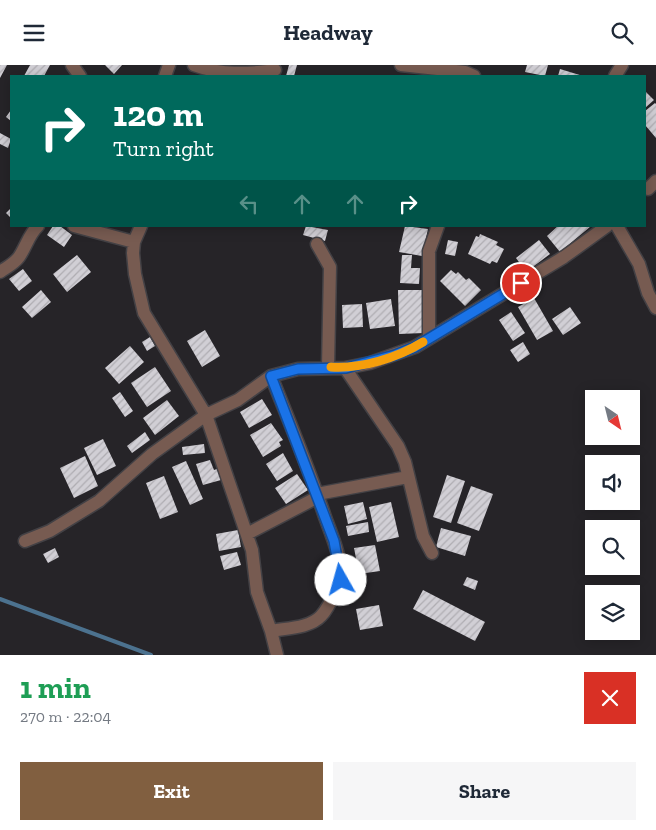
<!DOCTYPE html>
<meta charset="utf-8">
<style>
body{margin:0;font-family:"Zilla Slab",serif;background:#f6f6f7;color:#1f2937;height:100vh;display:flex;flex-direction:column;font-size:19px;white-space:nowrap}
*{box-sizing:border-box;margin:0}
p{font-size:16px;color:#747a83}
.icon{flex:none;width:28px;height:28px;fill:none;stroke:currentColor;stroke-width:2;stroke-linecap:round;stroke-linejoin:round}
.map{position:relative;height:590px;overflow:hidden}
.panel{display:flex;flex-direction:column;background:#fff;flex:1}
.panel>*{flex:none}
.top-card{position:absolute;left:10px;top:10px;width:636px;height:152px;border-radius:0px;box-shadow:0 2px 12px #0003;background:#00695c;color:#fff;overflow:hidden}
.needle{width:32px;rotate:145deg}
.tools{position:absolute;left:585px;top:325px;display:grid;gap:10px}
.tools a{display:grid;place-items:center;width:55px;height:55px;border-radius:0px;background:#fff;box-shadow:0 2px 12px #0003;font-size:25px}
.pin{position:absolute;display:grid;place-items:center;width:42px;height:42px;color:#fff;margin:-21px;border:2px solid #fff;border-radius:50%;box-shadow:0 1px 5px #0007}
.me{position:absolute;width:55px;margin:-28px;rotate:353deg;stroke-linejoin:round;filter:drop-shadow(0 0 4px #0008)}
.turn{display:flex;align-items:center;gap:18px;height:105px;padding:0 20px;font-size:22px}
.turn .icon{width:65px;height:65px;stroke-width:2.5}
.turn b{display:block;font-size:35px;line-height:42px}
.lanes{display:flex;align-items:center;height:48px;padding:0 20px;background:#0003;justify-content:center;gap:25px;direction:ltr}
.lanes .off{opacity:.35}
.round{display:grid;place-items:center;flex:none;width:52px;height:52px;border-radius:0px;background:#f6f6f7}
.overview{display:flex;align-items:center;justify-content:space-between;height:85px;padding:0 20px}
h1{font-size:30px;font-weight:700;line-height:38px;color:#1e9e55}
.button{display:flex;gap:10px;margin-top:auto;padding:10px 20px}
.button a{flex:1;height:58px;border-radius:0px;background:#815f40;color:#fff;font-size:20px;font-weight:700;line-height:58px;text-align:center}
.button a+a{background:#f6f6f7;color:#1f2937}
header{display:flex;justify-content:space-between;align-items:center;height:65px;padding:0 20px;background:#fff;font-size:22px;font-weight:700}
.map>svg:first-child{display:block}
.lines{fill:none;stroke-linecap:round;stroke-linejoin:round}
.stream{stroke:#4c728f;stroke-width:4}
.building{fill:url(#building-hatch)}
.minor-casing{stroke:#434145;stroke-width:15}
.minor{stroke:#775b51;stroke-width:12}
.route-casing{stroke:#114b97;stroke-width:12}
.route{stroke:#1a73e8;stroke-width:9}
.slow{stroke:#f59e0b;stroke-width:9}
</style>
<header><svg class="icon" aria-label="menu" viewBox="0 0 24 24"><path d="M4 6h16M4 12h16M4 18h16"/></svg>Headway<svg class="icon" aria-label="search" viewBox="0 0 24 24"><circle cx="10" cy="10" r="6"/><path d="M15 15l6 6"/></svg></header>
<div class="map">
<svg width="656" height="590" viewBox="0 0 656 590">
<defs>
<pattern id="building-hatch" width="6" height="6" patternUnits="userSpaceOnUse" patternTransform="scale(1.25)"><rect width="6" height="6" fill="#d1cfd5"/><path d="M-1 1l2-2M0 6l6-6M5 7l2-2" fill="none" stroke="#afadb2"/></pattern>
</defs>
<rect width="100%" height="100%" fill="#262428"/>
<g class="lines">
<path class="stream" d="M0,534L151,590"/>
</g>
<path class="building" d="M0,0H7L0,13Z
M30,0H50L44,11H24Z
M105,0H122L114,9Z
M289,0H297L294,11H286Z
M527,0H548L545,11L525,7Z
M560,4L583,11H558Z
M645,26L654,35L645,43Z
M655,38L656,39V73L645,60V46Z
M11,45V56L6,52Z
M0,68L11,74L8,83L0,79Z
M11,143V153L6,148Z
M53,161H60L72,170L64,182L47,170Z
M306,161L328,165L325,176L303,170Z
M405,161L428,164L422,191L399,187Z
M558,161H591L560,187L547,171Z
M480,169L498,177L496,180L504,184L497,198L492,196L490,199L468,189L476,171L479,172Z
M448,175L458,177L455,191L445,189Z
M539,175L550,189L526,207L516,193Z
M77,190L91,207L67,227L53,209Z
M402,190H412L411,203H420L419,219L400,218Z
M23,204L32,216L19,226L9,214Z
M451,205L456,209L458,207L466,215L469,213L481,225L465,241L440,216Z
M41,225L51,237L32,253L22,242Z
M398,225H423L424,268L399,269Z
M534,233L553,266L537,275L518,242Z
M391,234L395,261L370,264L366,238Z
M362,239L363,262L343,263L342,240Z
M570,242L581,258L563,270L552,254Z
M511,247L525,268L513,276L499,255Z
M205,265L220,291L202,302L187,276Z
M150,272L155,281L147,286L142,277Z
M523,277L530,289L518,297L510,285Z
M130,281L144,297L119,319L105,303Z
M155,302L171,326L147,342L131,318Z
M120,327L133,346L125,352L112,333Z
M262,334L272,350L249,363L240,347Z
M167,335L179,351L155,370L143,353Z
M271,358L283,375L279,377L281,381L263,392L250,370Z
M145,367L150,375L132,388L127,381Z
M103,374L116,401L97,410L84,383Z
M204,379L205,388L183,390L182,382Z
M283,388L293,406L277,416L266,399Z
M85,391L98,421L74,433L60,403Z
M210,395L214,405L217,404L221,415L203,420L196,399Z
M186,396L203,434L190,440L172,402Z
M297,409L308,425L286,439L275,423Z
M447,410L465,416L451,458L433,452Z
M164,411L178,447L160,454L146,418Z
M471,421L493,429L479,466L457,458Z
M363,437L367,454L348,459L344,441Z
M391,437L399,472L377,477L369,442Z
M368,457L369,467L348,471L346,461Z
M441,463L471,471L465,491L436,482Z
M238,465L241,482L219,486L216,469Z
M375,480L380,506L359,509L354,483Z
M55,483L59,492L48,498L43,489Z
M237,487L241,500L224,505L220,491Z
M467,512L478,516L475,525L463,520Z
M423,525L485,557L475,576L413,544Z
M379,540L383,561L360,565L356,544Z"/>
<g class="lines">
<g class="minor-casing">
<path id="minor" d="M72,0L80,11
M194,0C221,10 247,9 275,5
M401,0L465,7L474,11
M165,11L169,0
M615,11L622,0
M648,124L656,116
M74,161L134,177
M141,161L134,177L133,188L135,209L144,248L206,350L252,485L257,527L271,566L277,590
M617,161L639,199L648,228L656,243
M317,179L330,202L328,302
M0,207C7,202 14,199 19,192C26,182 29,169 38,161
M429,273V186L438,161
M345,303L398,381L405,397L423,471L432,488
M271,311C290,358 309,404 325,452C332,471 342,494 341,515C335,526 330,542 321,551C310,563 287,563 271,566
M317,429L408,412
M247,469L318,432
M25,476L50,466L99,436L152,389L206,350L238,335L271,311L298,304L345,303L370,298L415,282L564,192L607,161"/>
</g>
<use href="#minor" class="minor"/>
</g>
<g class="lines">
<g class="route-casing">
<path id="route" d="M341,515L334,476L271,311L298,304L346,303L395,290L415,282L521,218"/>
</g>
<use href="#route" class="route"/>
<path class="slow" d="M331,302C361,304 397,293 423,277"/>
</g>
</svg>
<div class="tools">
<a><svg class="needle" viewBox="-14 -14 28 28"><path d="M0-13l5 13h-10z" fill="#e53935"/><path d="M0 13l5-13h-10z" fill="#747a83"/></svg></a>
<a><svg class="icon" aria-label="sound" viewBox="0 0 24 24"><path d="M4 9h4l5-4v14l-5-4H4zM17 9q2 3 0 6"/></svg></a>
<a><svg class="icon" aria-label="search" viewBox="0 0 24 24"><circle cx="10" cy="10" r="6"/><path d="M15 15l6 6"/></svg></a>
<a><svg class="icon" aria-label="layers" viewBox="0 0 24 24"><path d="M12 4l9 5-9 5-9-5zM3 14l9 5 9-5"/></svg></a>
</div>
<div class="pin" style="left:521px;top:218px;background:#d93025"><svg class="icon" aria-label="arrive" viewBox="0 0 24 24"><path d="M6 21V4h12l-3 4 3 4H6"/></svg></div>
<svg class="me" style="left:341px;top:515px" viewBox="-20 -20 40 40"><circle r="19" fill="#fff"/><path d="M0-13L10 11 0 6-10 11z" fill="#1a73e8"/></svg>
<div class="top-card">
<div class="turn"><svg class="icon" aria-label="right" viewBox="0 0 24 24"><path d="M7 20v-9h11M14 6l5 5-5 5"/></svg><div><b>120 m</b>Turn right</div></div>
<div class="lanes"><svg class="icon off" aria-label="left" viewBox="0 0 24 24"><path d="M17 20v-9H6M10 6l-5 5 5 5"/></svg><svg class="icon off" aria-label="ahead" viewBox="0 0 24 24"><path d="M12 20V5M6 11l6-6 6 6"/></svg><svg class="icon off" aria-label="ahead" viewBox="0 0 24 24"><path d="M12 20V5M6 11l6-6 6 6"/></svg><svg class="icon" aria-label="right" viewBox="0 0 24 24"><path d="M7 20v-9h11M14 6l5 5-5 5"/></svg></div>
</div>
</div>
<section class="panel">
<div class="overview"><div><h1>1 min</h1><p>270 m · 22:04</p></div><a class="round" style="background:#d93025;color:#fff"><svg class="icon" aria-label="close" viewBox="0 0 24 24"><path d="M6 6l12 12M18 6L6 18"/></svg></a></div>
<div class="button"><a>Exit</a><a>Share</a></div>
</section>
